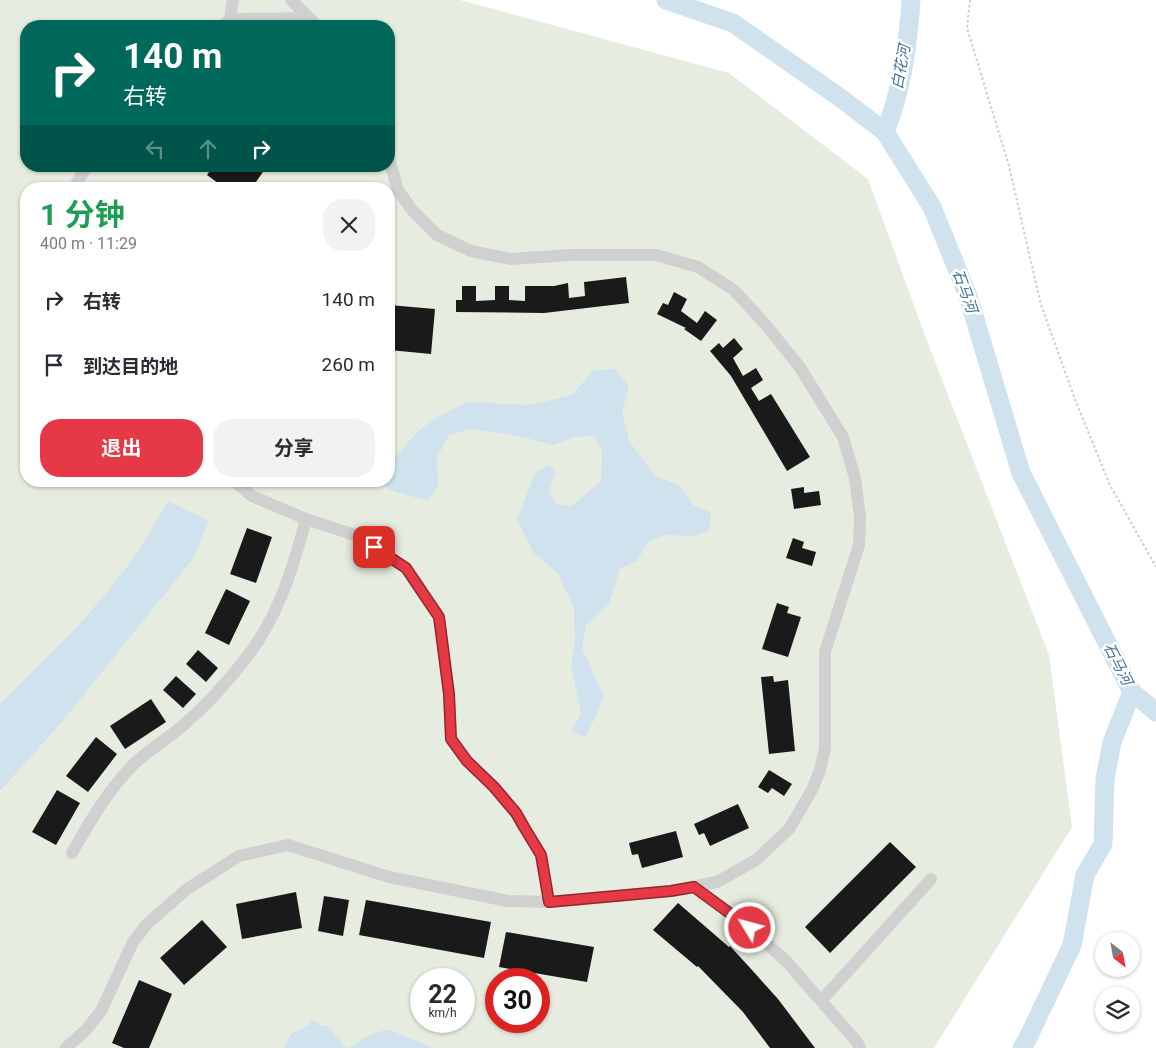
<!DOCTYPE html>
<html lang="zh">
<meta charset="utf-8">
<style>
body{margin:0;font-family:Roboto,"Noto Sans SC",sans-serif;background:#f2f2f3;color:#2b2b33;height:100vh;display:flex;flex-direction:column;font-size:19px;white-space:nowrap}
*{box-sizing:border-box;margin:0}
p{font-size:16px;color:#7c7c81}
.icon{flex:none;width:28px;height:28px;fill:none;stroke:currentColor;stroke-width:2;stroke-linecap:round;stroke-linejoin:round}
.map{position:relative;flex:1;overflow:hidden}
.drawer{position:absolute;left:20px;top:182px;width:375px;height:305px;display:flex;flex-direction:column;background:#fff;border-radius:20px;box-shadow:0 1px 4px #0004}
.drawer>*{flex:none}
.banner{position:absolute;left:20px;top:20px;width:375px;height:152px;border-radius:20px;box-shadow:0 1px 4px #0004;background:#00695c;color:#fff;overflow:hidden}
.needle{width:32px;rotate:149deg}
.buttons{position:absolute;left:1095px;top:932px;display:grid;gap:10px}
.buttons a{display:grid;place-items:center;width:45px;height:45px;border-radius:50%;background:#fff;box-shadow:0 1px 4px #0004;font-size:25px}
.speed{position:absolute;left:410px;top:968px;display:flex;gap:10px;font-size:25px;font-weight:700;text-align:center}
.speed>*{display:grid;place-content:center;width:65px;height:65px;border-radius:50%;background:#fff;box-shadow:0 1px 4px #0004;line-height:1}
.speed small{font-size:12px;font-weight:400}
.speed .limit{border:8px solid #d22;background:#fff;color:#111}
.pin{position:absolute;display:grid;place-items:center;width:42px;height:42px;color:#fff;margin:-21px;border-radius:10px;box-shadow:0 2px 8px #0006}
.me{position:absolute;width:55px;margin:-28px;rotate:307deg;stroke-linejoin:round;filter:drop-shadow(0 0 4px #0008)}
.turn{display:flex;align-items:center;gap:18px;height:105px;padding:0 20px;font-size:22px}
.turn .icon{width:65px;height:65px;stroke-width:2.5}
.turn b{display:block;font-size:35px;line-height:42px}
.lanes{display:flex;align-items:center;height:48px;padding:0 20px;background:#0003;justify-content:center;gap:25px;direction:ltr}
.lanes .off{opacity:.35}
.round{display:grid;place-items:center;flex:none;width:52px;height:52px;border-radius:20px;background:#f2f2f3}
.overview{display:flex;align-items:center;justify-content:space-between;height:85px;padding:0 20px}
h1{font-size:30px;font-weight:700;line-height:38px;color:#1e9e55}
.cta{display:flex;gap:10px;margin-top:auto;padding:10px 20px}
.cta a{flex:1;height:58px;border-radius:20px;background:#e63946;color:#fff;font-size:20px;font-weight:700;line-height:58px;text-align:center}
.cta a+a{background:#f2f2f3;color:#2b2b33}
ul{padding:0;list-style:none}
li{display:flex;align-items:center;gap:15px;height:65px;padding:0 20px}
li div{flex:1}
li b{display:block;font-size:19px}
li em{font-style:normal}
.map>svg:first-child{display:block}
.green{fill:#e6ecdf;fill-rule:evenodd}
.water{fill:#cfe2ee}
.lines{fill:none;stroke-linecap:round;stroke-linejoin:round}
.river{stroke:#cfe2ee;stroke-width:19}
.building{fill:#1a1a1a}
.path{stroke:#cdcdcd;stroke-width:2;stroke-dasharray:2.5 2.5;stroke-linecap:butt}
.minor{stroke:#d0d0d0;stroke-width:12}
.route-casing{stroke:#96252e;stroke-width:12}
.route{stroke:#e63946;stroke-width:9}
.labels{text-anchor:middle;stroke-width:5;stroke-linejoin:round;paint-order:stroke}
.water-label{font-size:15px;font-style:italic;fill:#3f7597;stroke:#fff}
</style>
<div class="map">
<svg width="1156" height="1048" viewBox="0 0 1156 1048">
<rect width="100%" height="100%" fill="#fff"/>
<path class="green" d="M0,0H460L729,73L868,179L927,341L1049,655L1072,827L934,1048H0ZM26,26H389V166H26ZM26,189H389V481H26ZM421,979H464V1021H421ZM496,979H539V1021H496Z"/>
<path class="water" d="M615,369L629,387L622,412L629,441L655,476L679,485L693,505L711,512L709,531L695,536L667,535L649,541L636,562L620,568L609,604L586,625L582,648L604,697L586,737L571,731L581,713L571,666L575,641L574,608L558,574L533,552L517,520L535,473L550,465L555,473L549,492L558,505L572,506L601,481L602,451L594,436L576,437L554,445L518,436L470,429L449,435L437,457L438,486L427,501L390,490L378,481H389V462L393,460L417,432L437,417L467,402L530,405L572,395L594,370Z
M168,501L209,521L192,560L61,723L0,791V704C48,657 98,609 136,554C147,537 157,519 168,501Z
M312,1020L322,1026L325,1025L332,1030L333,1035L339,1037L343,1046L347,1048H284L291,1034L311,1024L310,1022Z
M385,1030L395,1032L433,1048H349L367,1036Z"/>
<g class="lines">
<path class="river" d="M666,0L733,23L842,99L885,132L932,207L968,296L1021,473L1132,692L1156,712
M885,132C902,90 908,45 911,0
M1022,1048L1027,1040L1072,945L1085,875L1103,844L1105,779L1112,742L1132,692"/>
</g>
<path class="building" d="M213,166H267L256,182L262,189H226L207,175Z
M626,277L629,303L544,313L456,312V300H462V286H476V301L495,300V286H509V300L525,301V286H554L568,283L569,298L585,296L584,282Z
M674,292L687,299L681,311L697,323L705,311L717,320L701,341L684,329L686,328L657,314L663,303L668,305Z
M389,305L435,309L431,354L389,350Z
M734,338L743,349L733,358L743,376L756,368L763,380L751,388L759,401L771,394L810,457L787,471L731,376L710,351L719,343L723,348Z
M804,487V493L819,491L821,505L794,509L791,489Z
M247,528L272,537L256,583L230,574Z
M793,538L804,542L802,548L816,552L812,566L786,558Z
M226,589L250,601L229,645L205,633Z
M777,603L789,607L787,613L801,617L788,657L762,649Z
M198,650L218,668L206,682L186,664Z
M176,676L196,694L183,708L163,690Z
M773,676L774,682L788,680L795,751L769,754L761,677Z
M151,699L166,722L125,749L110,726Z
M96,737L117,754L88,792L66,776Z
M769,770L792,784L784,796L772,788L768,793L758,787Z
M57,790L80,803L56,845L32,832Z
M738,804L749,828L710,846L704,833L699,835L694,824Z
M676,831L683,857L642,868L638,854L632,855L629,843Z
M890,842L916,867L830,953L805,927Z
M296,892L302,928L242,939L236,904Z
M324,896L349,900L343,936L318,931Z
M366,900L491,922L484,958L359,935Z
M678,903L729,947L730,946L752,970L778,999L815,1048H770L743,1012L698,966L697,967L653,930Z
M202,920L227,947L184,985L160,958Z
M506,932L594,947L587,982L499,967Z
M139,980L172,994L149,1048H124L112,1043Z"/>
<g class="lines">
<path class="path" d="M970,0L967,28L1009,166L1041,305L1076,402L1110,485L1156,567"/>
<path class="minor" d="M291,0L317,26
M230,19L233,0
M222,26L230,19L309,18
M73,189L87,166
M234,481L252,496L306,519L358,536L406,568L439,617L449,694L451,739L467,761L494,787L516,813L541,855L549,902
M72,853C90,822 107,791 133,765C145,753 161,743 175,732C201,711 225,685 246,658C278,618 293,568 306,519
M694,887L750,928L787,962L857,1042L860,1048
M821,1001L931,879
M66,1048L86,1030L101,1011L133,942L147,924L187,889L239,856L288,845L389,877L508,901L549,902L671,891L717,882L756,860L789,829L812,790L820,770L825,748V652L859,545L860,517L855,478L843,437L799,366L765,324L734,290L698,267L656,255H570L511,259L471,251L437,235L412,210L398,190L389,159"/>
</g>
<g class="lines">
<g class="route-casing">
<path id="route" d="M374,547L406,568L439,617L449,694L451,739L467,761L494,787L516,813L524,827L541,855L549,902L671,891L694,887L750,928"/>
</g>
<use href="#route" class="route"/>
</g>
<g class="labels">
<g class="water-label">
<text transform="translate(901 67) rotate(-80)" y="5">白花河</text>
<text transform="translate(965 291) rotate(70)" y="5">石马河</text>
<text transform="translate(1118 664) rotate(63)" y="5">石马河</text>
</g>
</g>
</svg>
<div class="buttons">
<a><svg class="needle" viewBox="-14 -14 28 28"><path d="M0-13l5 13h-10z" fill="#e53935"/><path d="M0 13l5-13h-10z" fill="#7c7c81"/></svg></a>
<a><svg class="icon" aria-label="layers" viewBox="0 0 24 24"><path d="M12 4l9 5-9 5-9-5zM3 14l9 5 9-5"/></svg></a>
</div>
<div class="speed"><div>22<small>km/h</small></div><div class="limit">30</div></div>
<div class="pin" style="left:374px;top:547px;background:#d93025"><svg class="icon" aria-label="arrive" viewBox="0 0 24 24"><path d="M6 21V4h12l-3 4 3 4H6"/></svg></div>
<svg class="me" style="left:750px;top:928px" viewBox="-20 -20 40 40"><circle r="17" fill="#e63946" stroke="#fff" stroke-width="3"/><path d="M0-11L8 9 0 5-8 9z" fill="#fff"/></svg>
<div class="banner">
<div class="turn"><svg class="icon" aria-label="right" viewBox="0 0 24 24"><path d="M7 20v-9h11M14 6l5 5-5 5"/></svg><div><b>140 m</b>右转</div></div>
<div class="lanes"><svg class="icon off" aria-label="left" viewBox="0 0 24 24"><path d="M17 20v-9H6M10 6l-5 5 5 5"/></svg><svg class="icon off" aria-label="ahead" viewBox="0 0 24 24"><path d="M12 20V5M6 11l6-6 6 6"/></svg><svg class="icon" aria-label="right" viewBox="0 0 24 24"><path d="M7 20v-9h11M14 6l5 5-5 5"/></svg></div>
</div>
<section class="drawer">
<div class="overview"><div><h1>1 分钟</h1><p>400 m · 11:29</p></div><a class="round"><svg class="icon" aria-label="close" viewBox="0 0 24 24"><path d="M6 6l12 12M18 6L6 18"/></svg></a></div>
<ul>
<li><svg class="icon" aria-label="right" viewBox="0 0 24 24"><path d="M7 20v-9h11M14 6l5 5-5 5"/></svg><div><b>右转</b></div><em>140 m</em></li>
<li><svg class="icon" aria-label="arrive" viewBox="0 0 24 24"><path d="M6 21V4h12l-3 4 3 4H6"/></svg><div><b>到达目的地</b></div><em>260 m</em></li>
</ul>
<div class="cta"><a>退出</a><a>分享</a></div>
</section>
</div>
